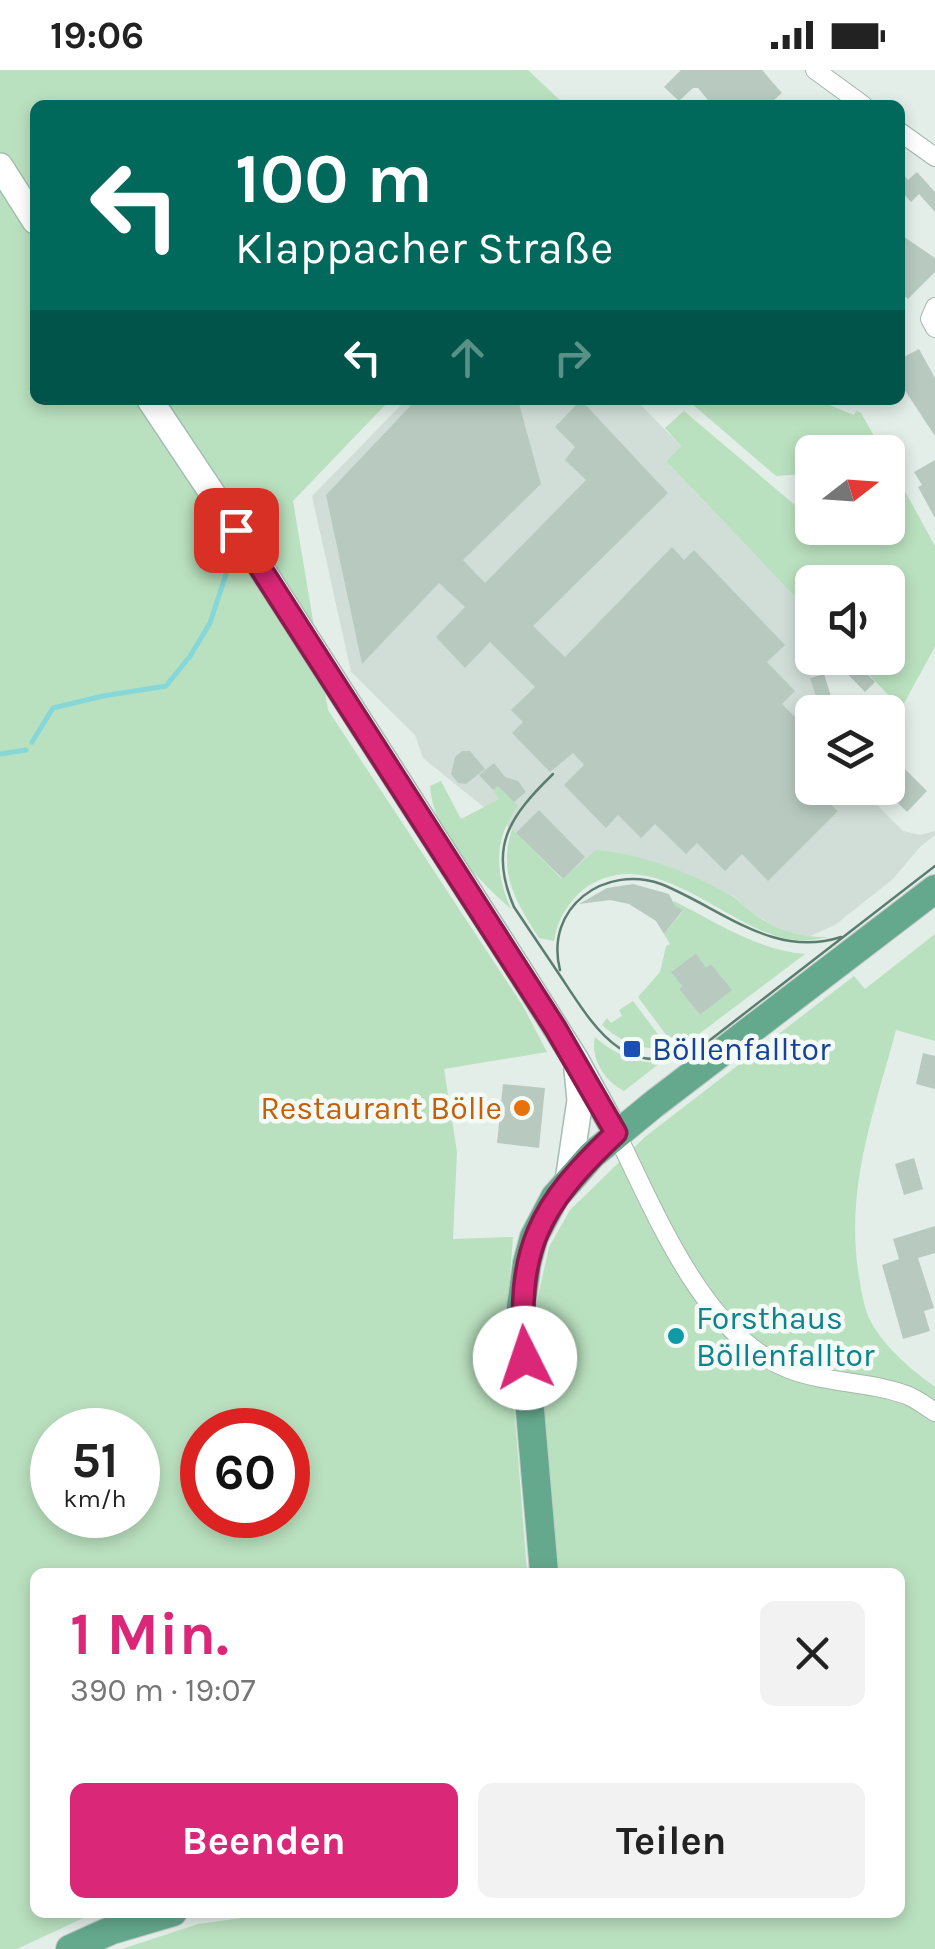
<!DOCTYPE html>
<html lang="de">
<meta charset="utf-8">
<style>
body{margin:0;font-family:Karla,sans-serif;background:#f2f2f2;color:#222;height:100vh;display:flex;flex-direction:column;font-size:38px;white-space:nowrap}
*{box-sizing:border-box;margin:0}
p{font-size:32px;color:#767676}
.icon{flex:none;width:55px;height:55px;fill:none;stroke:currentColor;stroke-width:2;stroke-linecap:round;stroke-linejoin:round}
.map{position:relative;flex:1;overflow:hidden}
.drawer{position:absolute;left:30px;top:1498px;width:875px;height:350px;display:flex;flex-direction:column;background:#fff;border-radius:15px;box-shadow:0 5px 15px #0003}
.drawer>*{flex:none}
.guide{position:absolute;left:30px;top:30px;width:875px;height:305px;border-radius:15px;box-shadow:0 5px 15px #0003;background:#00695c;color:#fff;overflow:hidden}
.needle{width:65px;rotate:73deg}
.fabs{position:absolute;left:795px;top:365px;display:grid;gap:20px}
.fabs a{display:grid;place-items:center;width:110px;height:110px;border-radius:15px;background:#fff;box-shadow:0 5px 15px #0003;font-size:50px}
.speed{position:absolute;left:30px;top:1338px;display:flex;gap:20px;font-size:50px;font-weight:700;text-align:center}
.speed>*{display:grid;place-content:center;width:130px;height:130px;border-radius:50%;background:#fff;box-shadow:0 5px 15px #0003;line-height:1}
.speed small{font-size:25px;font-weight:400}
.speed .limit{border:15px solid #d22;background:#fff;color:#111}
.pin{position:absolute;display:grid;place-items:center;width:85px;height:85px;color:#fff;margin:-42px;border-radius:20px;box-shadow:0 5px 15px #0006}
.me{position:absolute;width:110px;margin:-55px;rotate:356deg;stroke-linejoin:round;filter:drop-shadow(0 0 8px #0008)}
.turn{display:flex;align-items:center;gap:35px;height:210px;padding:0 40px;font-size:45px}
.turn .icon{width:130px;height:130px;stroke-width:2.5}
.turn b{display:block;font-size:70px;line-height:85px}
.lanes{display:flex;align-items:center;height:95px;padding:0 40px;background:#0003;justify-content:center;gap:50px;direction:ltr}
.lanes .off{opacity:.35}
.round{display:grid;place-items:center;flex:none;width:105px;height:105px;border-radius:15px;background:#f2f2f2}
.headline{display:flex;align-items:center;justify-content:space-between;height:170px;padding:0 40px}
h1{font-size:60px;font-weight:700;line-height:75px;color:#db2777}
.cta{display:flex;gap:20px;margin-top:auto;padding:20px 40px}
.cta a{flex:1;height:115px;border-radius:15px;background:#db2777;color:#fff;font-size:40px;font-weight:700;line-height:115px;text-align:center}
.cta a+a{background:#f2f2f2;color:#222}
.status{display:flex;justify-content:space-between;align-items:center;height:70px;padding:0 50px;background:#fff;direction:ltr}
.status svg{height:28px;fill:currentColor}
.map>svg:first-child{display:block}
.built{fill:#d1ded7}
.green{fill:#bae1bf;fill-rule:evenodd}
.lines{fill:none;stroke-linecap:round;stroke-linejoin:round}
.stream{stroke:#86d7d8;stroke-width:5}
.building{fill:#b8cac0}
.street-casing{stroke:#a5b7ae;stroke-width:20}
.secondary-casing{stroke:#a3beb1;stroke-width:28}
.primary-casing{stroke:#c1cac6;stroke-width:30}
.street{stroke:#fff;stroke-width:18}
.secondary{stroke:#fff;stroke-width:25}
.primary{stroke:#64a88d;stroke-width:28}
.tram{stroke:#5b7d6f;stroke-width:2.5}
.route-casing{stroke:#8e194d;stroke-width:25}
.route{stroke:#db2777;stroke-width:18}
.transit-dot{fill:#1a4fb4;stroke:#f4faf6;stroke-width:4}
.food-dot{fill:#e8710a;stroke:#f4faf6;stroke-width:4}
.culture-dot{fill:#0f9aa8;stroke:#f4faf6;stroke-width:4}
.labels{text-anchor:middle;stroke-width:9;stroke-linejoin:round;paint-order:stroke}
.transit-label{font-size:32px;fill:#164399;stroke:#f4faf6;text-anchor:start}
.food-label{font-size:32px;fill:#c56008;stroke:#f4faf6;text-anchor:end}
.culture-label{font-size:32px;fill:#0d838f;stroke:#f4faf6;text-anchor:start}
</style>
<div class="status"><b>19:06</b><svg viewBox="0 0 49 12"><path d="M0 12V9h3v3zM5 12V6h3v6zM10 12V3h3v9zM15 12V0h3v12zM26 1h20v11H26zM47 4h2v5h-2z"/></svg></div>
<div class="map">
<svg width="935" height="1879" viewBox="0 0 935 1879">
<rect width="100%" height="100%" fill="#e3eee8"/>
<path class="built" d="M406,330H636L681,376L666,391L812,545V562L801,573L821,642H812V718H860L903,761L920,765L935,761V765L920,777L893,809L835,855L808,867L787,864L751,842L735,827L666,796L563,809L516,763L423,688L415,665L351,602L312,426Z"/>
<path class="green" d="M0,0H528L565,35H35V330H390L293,431L328,640L523,936L547,982L444,999L457,1082L453,1169L513,1167L507,1245L527,1502H35V1842L94,1843L17,1879H0ZM52,1360H138V1445H52ZM202,1360H288V1445H202Z
M662,330H817L854,345L856,341L861,343L883,382H831L834,374L826,382H812V396L804,404L776,406L691,333Z
M684,341L796,436L812,411V458H888V390L935,476V577L904,633L899,636L853,588H888V512H812V545L666,391L681,376L665,358Z
M441,711L461,749L499,729L493,720L498,716L518,736C493,769 495,802 511,839C477,809 433,764 430,716Z
M512,759L562,809L596,780C642,784 690,802 730,825C738,829 743,835 749,840C774,860 798,868 829,867C812,871 793,872 776,866C717,848 647,772 584,819C568,832 557,850 554,871L539,868C515,831 498,802 512,759Z
M674,831C716,852 757,880 805,884L687,973L667,966L638,927L660,902L666,876L670,874L664,864L683,841L672,835ZM696,883L706,897L711,894L731,920L700,945L679,919L682,916L672,901Z
M935,864V971L896,960C874,1042 846,1115 858,1200C861,1217 863,1237 871,1252C886,1279 911,1299 935,1317V1879H122L198,1854L277,1843L900,1842V1502H557L535,1240L549,1177L570,1140L646,1066L854,906L865,919Z
M633,931L669,979C642,980 622,973 602,955L607,948L611,953L622,946L619,940Z
M595,967C614,984 635,993 660,993L624,1021C605,1011 590,989 595,967Z"/>
<g class="lines">
<path class="stream" d="M189,588L210,553L235,477
M32,672L53,638L103,626L166,616L187,590
M0,684L26,680"/>
</g>
<path class="building" d="M681,0H762L782,23L768,35H712L698,18H693L679,31L664,17Z
M900,100L908,110L917,102L935,122V142L919,124L911,132L900,120Z
M900,164L935,188V202L908,229L900,222Z
M919,279L935,308V366L900,313V289Z
M416,330H518L541,414L463,490L485,513L586,410L565,390L575,377L555,357L581,330L668,423L533,556L565,587L672,477L684,490L694,480L785,575L767,592L795,621L782,634L810,662L799,673L812,687V718L838,741L768,811L742,784L725,801L697,773L686,784L655,754L641,768L618,745L606,758L564,715L584,695L573,683L550,702L512,663L523,652L511,640L535,617L490,572L465,598L436,567L465,537L439,513L362,594L326,425Z
M935,390V448L918,417L922,415L914,402Z
M832,588H851L875,612L865,622Z
M824,604L836,642H821L810,608Z
M462,681H470L485,699L466,714L458,713L451,704L455,687Z
M888,682L927,721L907,742L888,723Z
M494,693L505,707L518,711L526,722L514,732L498,716L493,720L479,705Z
M539,740L585,787L563,809L516,763Z
M633,814L669,824L675,836L683,840L664,864L656,851L629,834L610,830L579,834L607,818Z
M696,883L706,897L711,894L732,920L700,945L679,919L682,916L671,902Z
M923,983L935,986V1019L916,1014Z
M503,1014L545,1018L539,1078L497,1073Z
M914,1088L923,1119L904,1125L895,1094Z
M935,1156V1183L918,1188L934,1238L924,1241L930,1261L903,1269L882,1195L899,1189L893,1169Z"/>
<g class="lines">
<g class="street-casing">
<path id="street" d="M815,0L863,35
M900,62L935,87
M935,237L930,249L935,258
M616,1063C655,1141 704,1267 789,1299C827,1314 871,1311 909,1326C918,1330 927,1337 935,1342"/>
</g>
<g class="secondary-casing">
<path id="secondary" d="M0,96L35,151
M150,330L242,468L518,898L576,990L616,1063
M568,1111L580,1030L577,1000"/>
</g>
<g class="primary-casing">
<path id="primary" d="M544,1502L521,1237L527,1193L534,1167L555,1127L592,1085L654,1034L935,819
M70,1879L112,1860L173,1842"/>
</g>
<use href="#street" class="street"/>
<use href="#secondary" class="secondary"/>
<use href="#primary" class="primary"/>
<path class="tram" d="M553,704C509,747 488,777 514,837C530,861 547,886 563,910C597,962 629,1014 701,977L935,796
M560,900C544,837 605,794 661,814C721,838 773,889 841,867"/>
</g>
<g class="lines">
<g class="route-casing">
<path id="route" d="M236,460L556,959L616,1063C537,1137 516,1180 525,1288"/>
</g>
<use href="#route" class="route"/>
</g>
<rect class="transit-dot" x="622" y="969" width="20" height="20" rx="5"/>
<circle class="food-dot" cx="522" cy="1038" r="10"/>
<circle class="culture-dot" cx="676" cy="1266" r="10"/>
<g class="labels">
<g class="transit-label">
<text x="652" y="990">Böllenfalltor</text>
</g>
<g class="food-label">
<text x="502" y="1049">Restaurant Bölle</text>
</g>
<g class="culture-label">
<text x="696" y="1259">Forsthaus<tspan x="696" dy="37">Böllenfalltor</tspan></text>
</g>
</g>
</svg>
<div class="fabs">
<a><svg class="needle" viewBox="-14 -14 28 28"><path d="M0-13l5 13h-10z" fill="#e53935"/><path d="M0 13l5-13h-10z" fill="#767676"/></svg></a>
<a><svg class="icon" aria-label="sound" viewBox="0 0 24 24"><path d="M4 9h4l5-4v14l-5-4H4zM17 9q2 3 0 6"/></svg></a>
<a><svg class="icon" aria-label="layers" viewBox="0 0 24 24"><path d="M12 4l9 5-9 5-9-5zM3 14l9 5 9-5"/></svg></a>
</div>
<div class="speed"><div>51<small>km/h</small></div><div class="limit">60</div></div>
<div class="pin" style="left:236px;top:460px;background:#d93025"><svg class="icon" aria-label="arrive" viewBox="0 0 24 24"><path d="M6 21V4h12l-3 4 3 4H6"/></svg></div>
<svg class="me" style="left:525px;top:1288px" viewBox="-20 -20 40 40"><circle r="19" fill="#fff"/><path d="M0-13L10 11 0 6-10 11z" fill="#db2777"/></svg>
<div class="guide">
<div class="turn"><svg class="icon" aria-label="left" viewBox="0 0 24 24"><path d="M17 20v-9H6M10 6l-5 5 5 5"/></svg><div><b>100 m</b>Klappacher Straße</div></div>
<div class="lanes"><svg class="icon" aria-label="left" viewBox="0 0 24 24"><path d="M17 20v-9H6M10 6l-5 5 5 5"/></svg><svg class="icon off" aria-label="ahead" viewBox="0 0 24 24"><path d="M12 20V5M6 11l6-6 6 6"/></svg><svg class="icon off" aria-label="right" viewBox="0 0 24 24"><path d="M7 20v-9h11M14 6l5 5-5 5"/></svg></div>
</div>
<section class="drawer">
<div class="headline"><div><h1>1 Min.</h1><p>390 m · 19:07</p></div><a class="round"><svg class="icon" aria-label="close" viewBox="0 0 24 24"><path d="M6 6l12 12M18 6L6 18"/></svg></a></div>
<div class="cta"><a>Beenden</a><a>Teilen</a></div>
</section>
</div>
